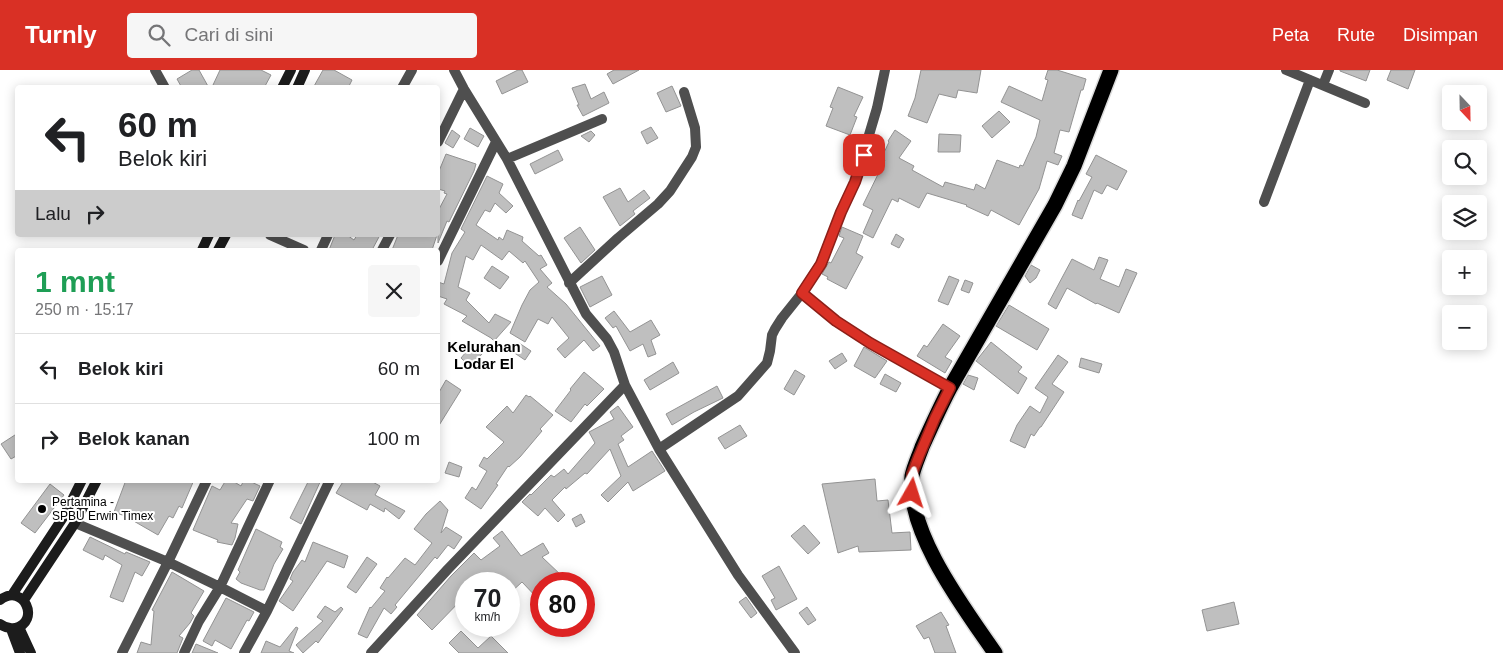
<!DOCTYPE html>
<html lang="id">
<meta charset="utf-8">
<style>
body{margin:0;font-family:Helvetica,sans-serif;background:#f6f6f6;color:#202124;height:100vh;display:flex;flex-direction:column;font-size:19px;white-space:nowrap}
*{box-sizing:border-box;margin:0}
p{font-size:16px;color:#757577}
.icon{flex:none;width:28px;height:28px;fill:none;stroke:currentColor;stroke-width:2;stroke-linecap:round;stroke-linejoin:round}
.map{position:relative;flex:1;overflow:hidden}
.panel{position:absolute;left:15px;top:178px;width:425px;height:235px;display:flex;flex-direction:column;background:#fff;border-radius:5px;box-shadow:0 2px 12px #0003}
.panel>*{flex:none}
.guide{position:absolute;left:15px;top:15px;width:425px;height:152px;border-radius:5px;box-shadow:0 2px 12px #0003;background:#fff;color:#202124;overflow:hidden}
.needle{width:32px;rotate:158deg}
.buttons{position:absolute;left:1442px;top:15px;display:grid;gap:10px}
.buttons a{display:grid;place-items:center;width:45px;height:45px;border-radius:5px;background:#fff;box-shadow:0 2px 12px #0003;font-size:25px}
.speed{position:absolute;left:455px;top:502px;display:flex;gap:10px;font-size:25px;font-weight:700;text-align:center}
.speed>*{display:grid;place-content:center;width:65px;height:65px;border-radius:50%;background:#fff;box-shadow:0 2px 12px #0003;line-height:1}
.speed small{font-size:12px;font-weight:400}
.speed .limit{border:8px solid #d22;background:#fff;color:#111}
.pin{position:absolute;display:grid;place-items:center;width:42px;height:42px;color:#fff;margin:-21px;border-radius:10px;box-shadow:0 2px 8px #0006}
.me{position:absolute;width:55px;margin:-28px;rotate:6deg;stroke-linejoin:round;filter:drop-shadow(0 0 4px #0008)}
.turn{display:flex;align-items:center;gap:18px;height:105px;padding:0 20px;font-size:22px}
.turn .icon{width:65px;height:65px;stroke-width:2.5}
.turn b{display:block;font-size:35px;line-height:42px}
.then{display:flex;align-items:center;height:48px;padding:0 20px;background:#0003;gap:10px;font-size:19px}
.round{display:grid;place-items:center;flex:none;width:52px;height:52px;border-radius:5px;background:#f6f6f6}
.headline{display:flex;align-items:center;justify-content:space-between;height:85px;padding:0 20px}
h1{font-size:30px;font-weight:600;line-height:38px;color:#1e9e55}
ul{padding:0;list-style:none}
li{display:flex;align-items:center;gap:15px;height:70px;padding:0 20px;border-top:1px solid #e0e0e0}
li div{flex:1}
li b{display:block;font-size:19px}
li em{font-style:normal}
header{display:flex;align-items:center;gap:30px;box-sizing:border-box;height:70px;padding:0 25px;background:#d93025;color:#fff}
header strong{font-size:24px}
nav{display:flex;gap:28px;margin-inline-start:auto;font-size:18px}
.search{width:350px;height:45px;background:#f6f6f6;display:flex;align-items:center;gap:12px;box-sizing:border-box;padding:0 18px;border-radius:5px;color:#757577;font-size:19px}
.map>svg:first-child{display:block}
.building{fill:#bfbfbf;stroke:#939393}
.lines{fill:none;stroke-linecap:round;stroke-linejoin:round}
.highway-casing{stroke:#dbdbdb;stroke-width:18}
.street{stroke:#4f4f4f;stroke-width:10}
.secondary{stroke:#1c1c1c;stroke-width:10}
.highway{stroke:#000;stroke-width:15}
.route-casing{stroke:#8d1f18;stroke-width:12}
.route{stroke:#d93025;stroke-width:9}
.poi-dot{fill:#000;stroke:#fff;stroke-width:2}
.labels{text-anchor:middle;stroke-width:4;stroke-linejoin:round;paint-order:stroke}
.poi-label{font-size:12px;fill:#000;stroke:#fff;text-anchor:start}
.quarter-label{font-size:15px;font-weight:bold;fill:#000;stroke:#fff}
</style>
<header>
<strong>Turnly</strong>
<div class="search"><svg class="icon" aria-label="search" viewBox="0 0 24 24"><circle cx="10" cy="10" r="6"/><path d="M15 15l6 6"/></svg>Cari di sini</div>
<nav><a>Peta</a><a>Rute</a><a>Disimpan</a></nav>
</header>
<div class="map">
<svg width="1503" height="583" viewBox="0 0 1503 583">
<rect width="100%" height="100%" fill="#fff"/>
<path class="building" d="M192,0H199L209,18H182L177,9Z
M220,0H261L271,5L264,18H219L213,15Z
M323,0H334L352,10L348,18H313Z
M518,0H522L528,12L502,24L496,11Z
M614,0H639L613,14L607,4Z
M921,0H981L977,23L958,20L956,28L939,24L927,53L908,46L915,28Z
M1048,0H1057L1086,9L1083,20H1081L1069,62L1060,60L1054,83L1062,86L1058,95L1047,91L1039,119L1019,155L991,140L988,146L966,136L967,135L927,123L919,138L899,128L898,132L892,129L873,168L863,163L873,140L863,135L885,90L881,89L889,72L888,71L895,60L911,71L899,88L914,96L912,100L943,117L945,112L974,120L976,114L985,119L997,90L1019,98L1020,95L1023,96L1036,67L1040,50L1001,32L1009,16L1042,31L1048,10L1045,9Z
M1340,0H1370L1366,11L1340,1Z
M1391,0H1415L1408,19L1387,10Z
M585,14L591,29L604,22L609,33L583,46L577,35H579L572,18Z
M672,16L681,36L666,42L657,23Z
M838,17L863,27L854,46L857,47L850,65L826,56L833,38L830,37Z
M999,41L1010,52L992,68L982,56Z
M651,57L658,68L647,74L641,62Z
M470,58L484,66L478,77L464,69Z
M452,60L460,66L453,78L445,73Z
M591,61L595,65L589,72L581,66Z
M939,64L961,65L960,82H938Z
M558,80L563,90L535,104L530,94Z
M446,84L476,94L474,101L449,152L447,151L438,173V141L447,124L444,123L445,121L438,119V100L439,101Z
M1096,85L1127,101L1117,120L1107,115L1102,124L1094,120L1082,149L1072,145L1078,130L1079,131L1092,107L1086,104Z
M487,106L503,114L499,123L513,136L506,143L495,133L490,142L485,140L476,155L498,170L499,167L503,170L507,160L523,167L522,171L539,186L541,185L547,195L540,199L552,213L547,217L566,234L600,276L593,281L584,270L565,288L557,279L569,268L552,247L548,254L538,249L525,272L510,263L522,235L530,220L539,212L525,191L523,193L509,181L502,190L481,175L473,190L466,186L458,217L470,223L466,230L489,253L495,244L511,252L494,271L491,268L462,251L467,246L444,234L447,229L438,226V212L444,214L452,183L465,162L461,159Z
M620,118L628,132L644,120L650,128L633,141L635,144L620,156L603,127Z
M580,157L595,180L581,193L564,168Z
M842,157L863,166L856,183L863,187L846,219L827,209L828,207L822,204L829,192L831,193L844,168L839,166Z
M896,164L904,169L899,178L891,174Z
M335,165H347L354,170L357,165H380L372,180H329Z
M398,165H437L432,180H392Z
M1099,187L1108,190L1100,209L1119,217L1126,199L1137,203L1119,243L1097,233L1096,234L1067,218L1056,239L1048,234L1072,189L1094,200Z
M1031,195L1040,200L1036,208L1030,213L1025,206Z
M492,196L509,207L500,219L484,208Z
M602,206L612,225L590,237L580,217Z
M949,206L959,210L948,235L938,231Z
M965,210L973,213L969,223L961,220Z
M1009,235L1049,259L1037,280L996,256Z
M614,241L630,262L651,250L660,265L651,270L656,284L648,287L643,274L630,281L616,256L613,258L605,248Z
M943,254L960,266L945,287L952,291L945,303L917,286L924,275L927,277Z
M991,272L1022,297L1018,302L1027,308L1018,324L976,291Z
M519,273L531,281L525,290L513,282Z
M472,275L482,284L470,297L461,288Z
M864,277L887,291L875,308L854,296Z
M842,283L847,291L835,299L829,291Z
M1058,285L1068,292L1052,314L1064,322L1041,357H1040L1034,366L1031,364L1025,378L1010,371L1017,355L1030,336L1040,343L1048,327L1035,318Z
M1081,288L1102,294L1099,303L1079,297Z
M673,292L679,303L650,320L644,310Z
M795,300L805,306L794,325L784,319Z
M584,302L604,319L587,336L585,334L571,352L555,341L571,320L570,319Z
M885,304L901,313L896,322L880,314Z
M968,305L978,308L974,320L963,314Z
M446,310L461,320L438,357V324Z
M717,316L723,328L694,342L672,355L666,344Z
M526,325L529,327L530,326L553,345L540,359L542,361L520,387L509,397L508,396L496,414L498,415L481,439L465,428L472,417L476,420L487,401L479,396L484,387L487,389L504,372L486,357L507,336L513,343Z
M618,336L633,357L621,366L624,370L618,374L628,397L652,381L665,401L633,421L628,412L608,432L601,425L621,406L610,379L587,404L585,403L566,419L565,417L552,430L565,445L558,452L545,438L538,446L522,432L530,424L531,425L551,405L554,407L564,399L568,404L595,373L589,362L614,349L610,342Z
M740,355L747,366L725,379L718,368Z
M18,363V385L11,389L1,374Z
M449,392L462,397L459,407L445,403Z
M875,409L877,431L888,430L892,463L910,462L911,480L859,482L858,476L838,483L822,414Z
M126,410H194L182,438L179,436L173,448L169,446L158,465L125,446L114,442Z
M226,410H231L241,416L244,410H247L260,416L253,431L247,429L231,453L238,454L235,468L232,475L217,472L218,470L193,460L212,416L220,420Z
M309,410H321L301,454L290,448Z
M344,410H369L380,416L375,425L405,441L399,449L385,438L384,442L370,434L367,440L336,423Z
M50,414L64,425L35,463L21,453Z
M440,431L448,440L441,463L446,457L462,467L454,479L448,475L437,489L435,487L395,535L397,537L391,544L384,538L367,568L358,564L370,537L371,538L385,521L380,518L387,507L388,508L405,488L415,495L432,473L414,459L426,444Z
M581,444L585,452L576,457L572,449Z
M804,455L820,473L808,484L791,466Z
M256,459L282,472L280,477L283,479L274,494L264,520H260L241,513L236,509L240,502L238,500Z
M502,461L521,486L543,473L549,483L542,487L563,507L557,514H541V532L522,512L509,524V514H466V525L432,560L417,545L451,506L474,483L481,490L500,476L493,468Z
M90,467L125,484L126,482L150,492L142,506L135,502L123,532L110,527L122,495L105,485L103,490L83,480Z
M313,472L348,486L344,498L327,491L293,541L279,531L293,511L290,509L293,502L302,490L305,492Z
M367,487L377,494L356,523L347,517Z
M779,496L797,529L776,540L771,530L775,528L762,506Z
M172,502L204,521L191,543L194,546L190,553L179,566L183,568L177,583H137L141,572L151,575L154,541L152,540Z
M746,527L757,543L751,548L739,532Z
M226,528L254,542L249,551L247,550L231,579L215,570L212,576L203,571Z
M1234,532L1239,554L1207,561L1202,540Z
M325,536L335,542L341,537L343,539L318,573L316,571L303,583L296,575L323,551L317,547Z
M807,537L816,550L808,555L799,543Z
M941,542L949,555L946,556L956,583H935L929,567L924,569L916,556Z
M296,557L298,558L289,581L294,583H261L266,571L280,577Z
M461,561L478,578L491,566L508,583H459L449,573Z
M196,574L218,583H192Z"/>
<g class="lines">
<g class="highway-casing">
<path id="highway" d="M995,583C964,538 906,462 912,406C914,396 919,386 922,377C931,357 940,337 950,318L1055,135L1074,96L1111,0"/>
</g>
<path class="street" d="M155,0L165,18
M454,0L464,19L507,89L586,244L607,269L614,282L625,315L659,379L738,505L795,583
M1286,0L1365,33
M1323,15L1329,0
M402,18L412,0
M438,72L464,19
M507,89L602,49
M1264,132L1310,10
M270,165L304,180
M321,180L328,165
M382,180L390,165
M438,191L496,72
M569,213L618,168L658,134L670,121L692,87L696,77L695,58L684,22
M802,223L836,251L870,273L950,318
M659,379L738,326L767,293L770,281L772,265L775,259L782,248L802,223L821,193L841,142L855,112L877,38L885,0
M75,453L168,492L207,410
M122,583L168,492L220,517L270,410
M184,583L199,551L220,517L267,541
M244,583L267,541L330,410
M371,583L448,499L625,315"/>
<path class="secondary" d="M282,18L291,0
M297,18L305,0
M202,180L209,165
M218,180L226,165
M12,525L64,446L82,410
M0,530C24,512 41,552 15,558C9,559 5,558 0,554
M24,530L75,453L97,410
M19,557L31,583
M11,559L20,583"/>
<use href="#highway" class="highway"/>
</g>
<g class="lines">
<g class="route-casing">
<path id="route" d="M864,85L855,112L841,142L821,194L802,223L836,251L870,273L950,318L935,348L919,386L912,404V423"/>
</g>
<use href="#route" class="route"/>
</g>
<circle class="poi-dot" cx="42" cy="439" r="5"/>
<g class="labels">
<g class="poi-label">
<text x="52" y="436">Pertamina -<tspan x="52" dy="14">SPBU Erwin Timex</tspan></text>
</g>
<g class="quarter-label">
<text x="484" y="282">Kelurahan<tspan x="484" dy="17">Lodar El</tspan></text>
</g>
</g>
</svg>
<div class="buttons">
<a><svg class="needle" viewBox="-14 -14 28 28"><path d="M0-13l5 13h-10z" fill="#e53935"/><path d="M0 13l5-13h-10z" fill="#757577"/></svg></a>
<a><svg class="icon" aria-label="search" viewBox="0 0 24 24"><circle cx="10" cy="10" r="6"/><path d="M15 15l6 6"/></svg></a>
<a><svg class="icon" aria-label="layers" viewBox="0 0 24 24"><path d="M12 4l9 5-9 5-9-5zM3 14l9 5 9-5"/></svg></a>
<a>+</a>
<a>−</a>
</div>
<div class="speed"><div>70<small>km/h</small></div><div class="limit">80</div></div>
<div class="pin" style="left:864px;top:85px;background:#d93025"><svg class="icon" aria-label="arrive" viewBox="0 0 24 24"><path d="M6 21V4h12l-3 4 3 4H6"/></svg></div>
<svg class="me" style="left:912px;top:423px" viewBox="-20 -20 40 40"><path d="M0-17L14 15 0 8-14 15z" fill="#d93025" stroke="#fff" stroke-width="4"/></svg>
<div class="guide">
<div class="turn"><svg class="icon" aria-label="left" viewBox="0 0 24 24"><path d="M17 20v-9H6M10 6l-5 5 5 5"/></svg><div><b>60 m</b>Belok kiri</div></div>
<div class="then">Lalu<svg class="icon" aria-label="right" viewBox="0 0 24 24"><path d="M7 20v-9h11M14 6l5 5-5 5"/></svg></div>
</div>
<section class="panel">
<div class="headline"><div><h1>1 mnt</h1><p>250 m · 15:17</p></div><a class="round"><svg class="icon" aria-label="close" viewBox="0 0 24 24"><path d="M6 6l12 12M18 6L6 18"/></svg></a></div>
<ul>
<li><svg class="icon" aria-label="left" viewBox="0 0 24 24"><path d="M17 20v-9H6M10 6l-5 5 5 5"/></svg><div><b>Belok kiri</b></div><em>60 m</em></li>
<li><svg class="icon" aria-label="right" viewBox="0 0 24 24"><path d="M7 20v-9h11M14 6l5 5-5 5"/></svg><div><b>Belok kanan</b></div><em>100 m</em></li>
</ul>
</section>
</div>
